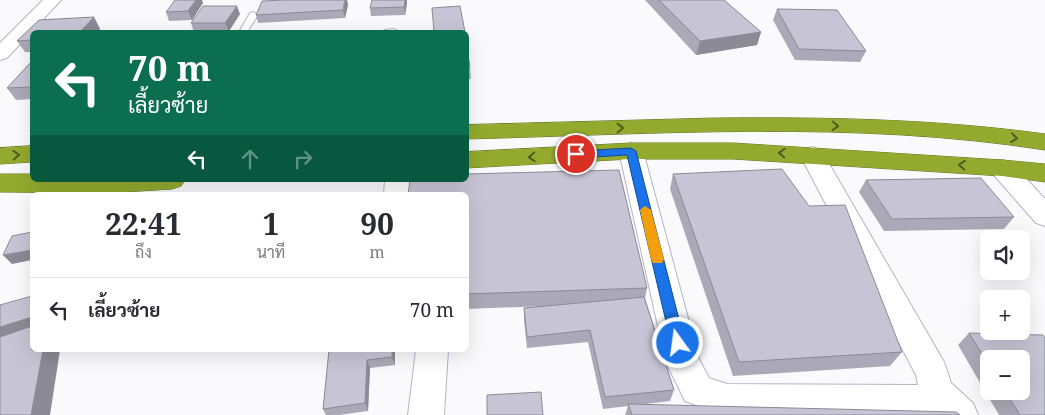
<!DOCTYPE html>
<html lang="th">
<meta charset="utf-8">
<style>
body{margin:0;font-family:"Noto Serif",Sarabun,serif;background:#f2f2f3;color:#2b2b33;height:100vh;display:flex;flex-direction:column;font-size:19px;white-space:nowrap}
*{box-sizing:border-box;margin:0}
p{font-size:16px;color:#7c7c81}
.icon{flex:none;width:28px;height:28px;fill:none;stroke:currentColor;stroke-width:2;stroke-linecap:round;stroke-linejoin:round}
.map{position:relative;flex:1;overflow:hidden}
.details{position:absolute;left:30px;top:192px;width:439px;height:160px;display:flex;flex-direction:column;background:#fff;border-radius:8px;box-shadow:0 5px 20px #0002}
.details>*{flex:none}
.guide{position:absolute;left:30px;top:30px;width:439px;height:152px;border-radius:8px;box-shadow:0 5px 20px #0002;background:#0b6e4f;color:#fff;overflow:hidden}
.controls{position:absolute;left:980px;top:230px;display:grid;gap:10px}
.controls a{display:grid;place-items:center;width:50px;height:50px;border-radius:8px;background:#fff;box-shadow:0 5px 20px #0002;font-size:25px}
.pin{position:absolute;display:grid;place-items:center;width:42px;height:42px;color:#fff;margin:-21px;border:2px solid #fff;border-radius:50%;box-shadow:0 1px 5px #0007}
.me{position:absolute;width:55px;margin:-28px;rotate:346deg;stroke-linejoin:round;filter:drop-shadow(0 0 4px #0008)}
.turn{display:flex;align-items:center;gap:18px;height:105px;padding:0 15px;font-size:22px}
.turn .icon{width:65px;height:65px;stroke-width:2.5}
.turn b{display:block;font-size:35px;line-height:42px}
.lanes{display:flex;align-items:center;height:48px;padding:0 15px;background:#0003;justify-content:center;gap:25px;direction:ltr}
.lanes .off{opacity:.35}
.eta{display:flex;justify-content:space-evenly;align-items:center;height:85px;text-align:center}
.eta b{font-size:30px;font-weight:700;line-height:35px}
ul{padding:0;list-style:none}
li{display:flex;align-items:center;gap:15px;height:65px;padding:0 15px;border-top:1px solid #e1e1e2}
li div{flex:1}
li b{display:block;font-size:19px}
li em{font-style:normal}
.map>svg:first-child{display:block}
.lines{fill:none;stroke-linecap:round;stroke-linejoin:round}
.lane-casing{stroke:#b5b3c3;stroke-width:2}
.street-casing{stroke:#b5b3c3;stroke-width:2}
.highway-casing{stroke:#647324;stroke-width:1}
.lane{fill:#fff;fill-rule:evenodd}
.street{fill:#fff;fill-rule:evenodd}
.highway{fill:#93aa2e;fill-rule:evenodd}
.wall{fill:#aba9b7;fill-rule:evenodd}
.shaded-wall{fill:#8b8a95}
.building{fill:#c7c5d5;stroke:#8b8a95}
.oneway{stroke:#505b20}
.route{fill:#1a73e8;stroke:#114b97}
.slow{fill:#f59e0b}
</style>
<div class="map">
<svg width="1045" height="415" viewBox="0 0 1045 415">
<rect width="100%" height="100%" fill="#fafafd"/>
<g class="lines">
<g class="lane-casing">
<path id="lane" d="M253,12L258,15L247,32H239L250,13Z
M394,29L399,32H383L385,30Z"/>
</g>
<g class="street-casing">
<path id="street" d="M43,0H61L7,58L0,60V43Z
M631,143L639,146L643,151L699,359L709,378L727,384L918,385L916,375L800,155L804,150L812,147L820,150L824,155L944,362L951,383L973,403L978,415H723L685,401L666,362L619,151L623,146Z
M1002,160L1011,162L1045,199V226L1036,223L993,174L990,168L993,162Z
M385,180H411L410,195H384Z
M416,350H448L444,415H408Z"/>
</g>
<g class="highway-casing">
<path id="highway" d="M716,118C826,117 936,119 1045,134V150C854,120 659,134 466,139V125Z
M631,143H733L1002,160L1045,164V182L1002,176L733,159H631L466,168V152Z
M32,146V162L0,164V148Z
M0,174H32V180H185L181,186L172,189L108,193L0,192Z"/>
</g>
<use href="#lane" class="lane"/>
<use href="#street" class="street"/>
<use href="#highway" class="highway"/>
</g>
<path class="wall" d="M284,0H347L348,5L345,18L258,23L256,15Z
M645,0H724L761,32L757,45L696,55Z
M203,3L192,20L169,21L166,12Z
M407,3L405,15L371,16L370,8Z
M777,9L866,51L860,62L795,60L773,20Z
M240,14L229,31L194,32L191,23Z
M94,17L100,29L97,32H32V52H25L17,41L39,20Z
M466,43L470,67L471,79H466Z
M32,61V99L16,100L7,88Z
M673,174L902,352L890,366L733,376L670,189Z
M866,180L1014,217L1004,229L884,231L859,192Z
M466,195L647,288L645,298L674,390L670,401L638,405L960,415H625L628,406L603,409L588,342L527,348L524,320V308L546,306L466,309Z
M969,333L1045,415H999L958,345ZM989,359L1021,391H989Z
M329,350H395V365L370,368L368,411L339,415H326L323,409Z"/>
<path class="shaded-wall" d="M196,0H202L203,3L192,20L188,11Z
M345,0H347L348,5L345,18L343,10Z
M405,0H407V3L405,15L404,7Z
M237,6L240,14L229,31L225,23Z
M94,17L100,29L97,32H80Z
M761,32L757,45L696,55L700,41Z
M32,250V260L12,264L3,255Z
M32,317V329L0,338V327Z
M43,350H60L50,415H31Z
M392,350H395V365L392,357Z
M367,360L370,368L368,411L365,403Z"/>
<path class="building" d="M175,0H196L188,11L166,12Z
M284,0H345L343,10L256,15L262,1Z
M372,0H405L404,7L370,8Z
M659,0H724L761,32L700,41Z
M203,6H237L225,23H191Z
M460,6L465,32H434L432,8Z
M777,9L837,10L866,51L799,49Z
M94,17L80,32H32V40L17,41L39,20Z
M466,43L470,67H466Z
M32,61V87L7,88Z
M782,169L809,206L845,205L902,352L739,362L673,174Z
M619,170L647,288L466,294V195H408L410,180H466V174Z
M981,178L1014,217L892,219L866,180Z
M32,232V250L3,255L12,236Z
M32,296V317L0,327V305Z
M644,297L674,390L605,397L590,330L527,337L524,308Z
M32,326V350H43L31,415H0V337Z
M969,333L1043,335L1045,338V415H1020L1005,391H1021V359H989V365Z
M329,350H392V357L367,360L365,403L323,409Z
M541,392L543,415H487V395Z
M628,404L956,412L960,415H632Z"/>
<defs><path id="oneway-chevron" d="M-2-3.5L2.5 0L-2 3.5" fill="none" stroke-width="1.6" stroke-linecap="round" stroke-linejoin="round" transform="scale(1.25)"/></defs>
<g class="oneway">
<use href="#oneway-chevron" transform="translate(835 126) rotate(2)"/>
<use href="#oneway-chevron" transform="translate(620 128) rotate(-1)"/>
<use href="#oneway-chevron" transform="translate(1014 138) rotate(7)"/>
<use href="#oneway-chevron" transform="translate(782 153) rotate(-177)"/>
<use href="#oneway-chevron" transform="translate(16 155) rotate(-3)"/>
<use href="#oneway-chevron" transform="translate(532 157) rotate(177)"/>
<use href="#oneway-chevron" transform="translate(962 165) rotate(-176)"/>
</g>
<path class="route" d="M631,148L636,151L685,343L683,347L678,349L673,347L671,343L627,155L576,158L571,154L576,151Z"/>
<path class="slow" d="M645,206L651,210L664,259L662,263H653L651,259L640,210Z"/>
</svg>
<div class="controls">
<a><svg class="icon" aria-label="sound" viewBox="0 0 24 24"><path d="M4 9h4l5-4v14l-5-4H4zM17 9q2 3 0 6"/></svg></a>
<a>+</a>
<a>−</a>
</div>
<div class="pin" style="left:576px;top:154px;background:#d93025"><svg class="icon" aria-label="arrive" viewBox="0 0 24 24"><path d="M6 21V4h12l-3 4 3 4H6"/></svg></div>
<svg class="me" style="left:678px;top:343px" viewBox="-20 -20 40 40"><circle r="17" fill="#1a73e8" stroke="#fff" stroke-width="3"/><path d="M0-11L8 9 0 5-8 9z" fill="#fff"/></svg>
<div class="guide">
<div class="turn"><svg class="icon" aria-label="left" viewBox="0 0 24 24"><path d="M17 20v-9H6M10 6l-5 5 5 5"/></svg><div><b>70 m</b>เลี้ยวซ้าย</div></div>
<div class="lanes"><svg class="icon" aria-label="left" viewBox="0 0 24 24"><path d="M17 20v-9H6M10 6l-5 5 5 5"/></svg><svg class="icon off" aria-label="ahead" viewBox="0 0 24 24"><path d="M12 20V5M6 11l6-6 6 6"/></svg><svg class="icon off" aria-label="right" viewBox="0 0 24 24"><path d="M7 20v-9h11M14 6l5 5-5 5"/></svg></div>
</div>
<section class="details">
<div class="eta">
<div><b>22:41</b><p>ถึง</p></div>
<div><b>1</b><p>นาที</p></div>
<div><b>90</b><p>m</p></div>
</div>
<ul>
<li><svg class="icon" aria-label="left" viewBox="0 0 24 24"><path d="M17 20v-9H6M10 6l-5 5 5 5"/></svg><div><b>เลี้ยวซ้าย</b></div><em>70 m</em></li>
</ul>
</section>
</div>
